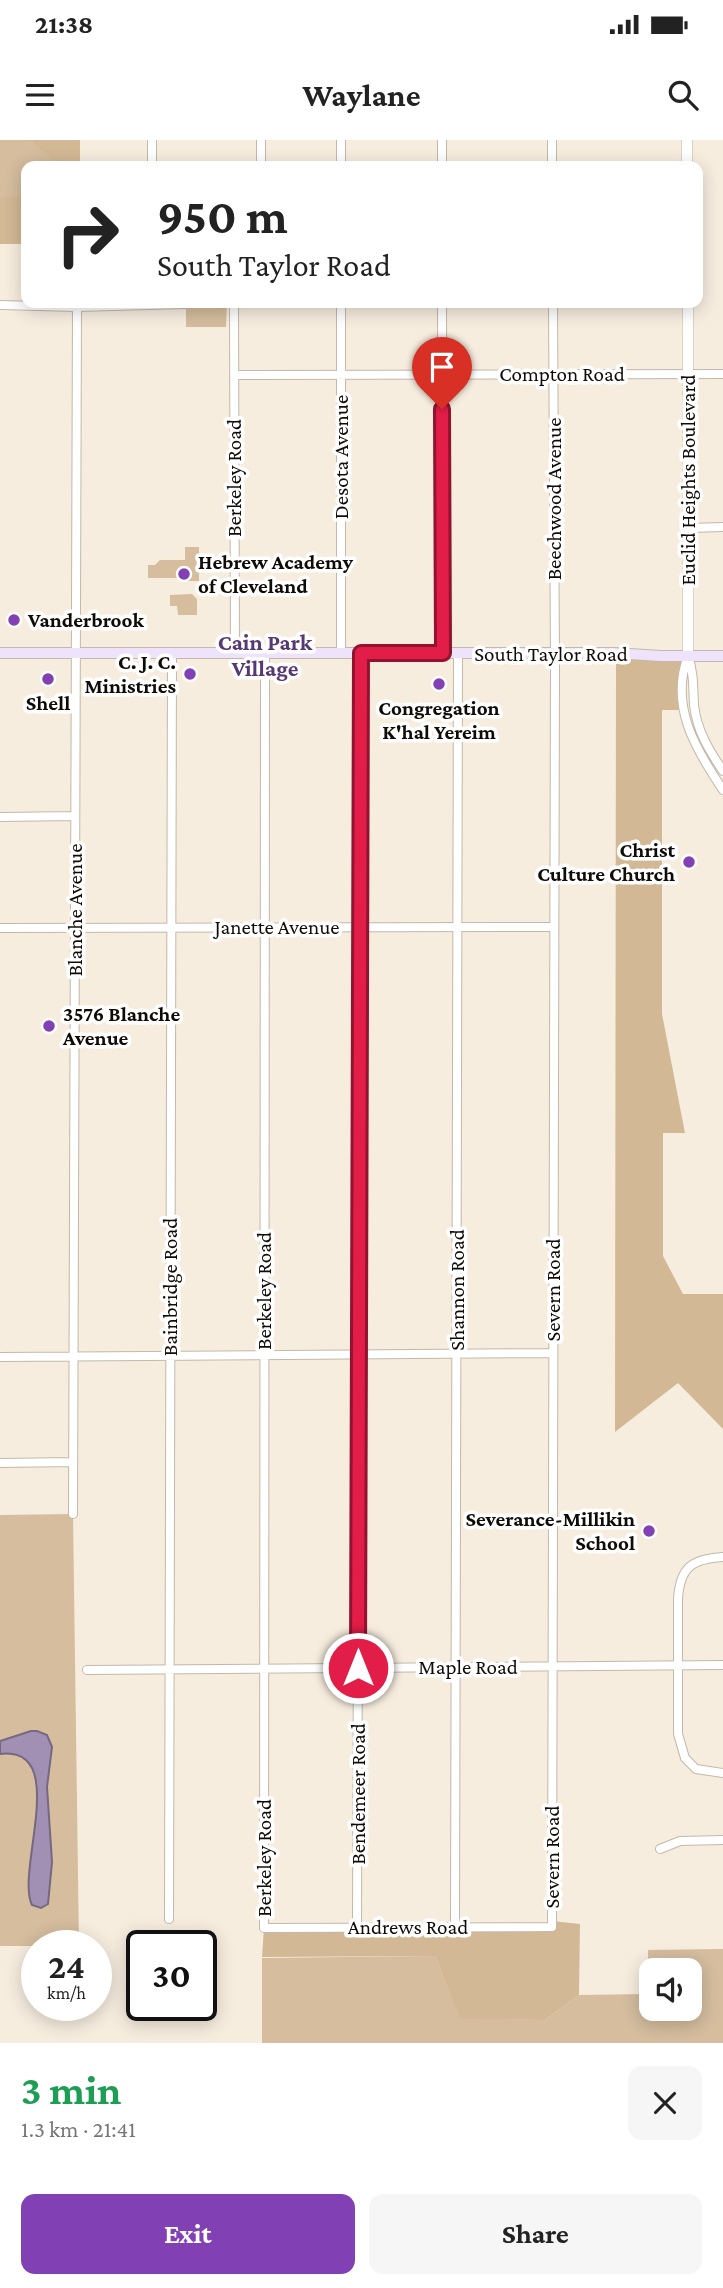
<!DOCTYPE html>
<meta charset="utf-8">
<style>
body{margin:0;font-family:"Crimson Pro",serif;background:#f6f6f6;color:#222;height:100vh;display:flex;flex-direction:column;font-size:26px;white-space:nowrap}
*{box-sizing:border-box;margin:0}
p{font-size:23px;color:#767676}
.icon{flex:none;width:38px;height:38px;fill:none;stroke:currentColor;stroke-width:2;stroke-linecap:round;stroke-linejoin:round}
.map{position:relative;height:1903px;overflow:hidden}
.sheet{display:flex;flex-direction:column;background:#fff;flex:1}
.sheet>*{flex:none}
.hud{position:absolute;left:21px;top:21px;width:682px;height:147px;border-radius:14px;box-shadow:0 4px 18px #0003;background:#fff;color:#222;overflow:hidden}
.buttons{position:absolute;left:639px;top:1818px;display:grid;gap:14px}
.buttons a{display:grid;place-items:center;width:63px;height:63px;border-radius:14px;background:#fff;box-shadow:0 4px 18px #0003;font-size:35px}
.speed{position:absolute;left:21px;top:1790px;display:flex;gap:14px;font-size:35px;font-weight:700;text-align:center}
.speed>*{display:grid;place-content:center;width:91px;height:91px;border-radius:50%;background:#fff;box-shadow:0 4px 18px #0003;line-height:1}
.speed small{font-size:18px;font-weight:400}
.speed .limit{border:4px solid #111;border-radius:10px;background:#fff;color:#111}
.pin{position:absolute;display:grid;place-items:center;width:60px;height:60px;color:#fff;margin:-72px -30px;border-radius:50% 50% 50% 0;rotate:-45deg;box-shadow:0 0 7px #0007}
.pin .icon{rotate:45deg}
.me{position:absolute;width:77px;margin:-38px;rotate:0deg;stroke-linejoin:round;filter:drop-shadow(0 0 5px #0008)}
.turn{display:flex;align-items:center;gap:24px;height:147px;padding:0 21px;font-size:32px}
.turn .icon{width:91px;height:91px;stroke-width:2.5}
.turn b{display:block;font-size:49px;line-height:60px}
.round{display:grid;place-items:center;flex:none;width:74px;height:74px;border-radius:14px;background:#f6f6f6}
.overview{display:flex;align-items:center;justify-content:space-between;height:119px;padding:0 21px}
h1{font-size:42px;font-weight:700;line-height:52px;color:#1e9e55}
.action{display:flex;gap:14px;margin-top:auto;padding:14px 21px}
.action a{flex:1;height:80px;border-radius:14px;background:#8140b4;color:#fff;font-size:28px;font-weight:700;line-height:80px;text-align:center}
.action a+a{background:#f6f6f6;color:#222}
.status{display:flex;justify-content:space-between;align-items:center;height:49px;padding:0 35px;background:#fff;direction:ltr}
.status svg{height:19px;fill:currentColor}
header{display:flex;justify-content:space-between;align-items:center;height:91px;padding:0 21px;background:#fff;font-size:32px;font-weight:700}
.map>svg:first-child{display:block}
.green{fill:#d5bd9e;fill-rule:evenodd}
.forest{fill:#d3b895}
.water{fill:#a190b4;stroke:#756880;stroke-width:2}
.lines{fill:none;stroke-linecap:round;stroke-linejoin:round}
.minor-casing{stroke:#c2b8ab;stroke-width:10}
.tertiary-casing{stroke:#c2b8ab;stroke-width:11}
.secondary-casing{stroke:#c2b8ab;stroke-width:12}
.minor{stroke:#fff;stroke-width:8}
.tertiary{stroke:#fff;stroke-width:10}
.secondary{stroke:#efe3fb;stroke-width:10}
.route-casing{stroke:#92132f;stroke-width:18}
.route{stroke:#e11d48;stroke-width:12}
.poi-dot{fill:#8140b4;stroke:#fff;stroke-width:2.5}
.labels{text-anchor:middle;stroke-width:7;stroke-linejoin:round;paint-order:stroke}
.street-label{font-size:21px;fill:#0f0b07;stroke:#fff}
.poi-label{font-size:21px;font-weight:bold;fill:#0f0b07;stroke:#fff;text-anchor:start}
.neighbourhood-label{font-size:23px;font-weight:bold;fill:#563872;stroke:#fff}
</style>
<div class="status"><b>21:38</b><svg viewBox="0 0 49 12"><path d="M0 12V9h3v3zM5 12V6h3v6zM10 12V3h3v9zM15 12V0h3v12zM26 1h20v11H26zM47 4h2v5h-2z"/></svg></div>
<header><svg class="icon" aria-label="menu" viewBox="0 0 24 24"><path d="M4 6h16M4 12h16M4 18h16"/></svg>Waylane<svg class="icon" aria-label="search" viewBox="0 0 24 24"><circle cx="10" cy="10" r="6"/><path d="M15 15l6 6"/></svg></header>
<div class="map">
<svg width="723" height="1903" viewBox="0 0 723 1903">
<rect width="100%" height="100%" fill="#f7eddf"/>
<path class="green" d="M0,0H80V26H26V104H0Z
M186,163H227L226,187H186Z
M185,407H199V441H185L183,438H148V425H155L160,420H185Z
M192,454L197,459V475H178L177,466H170V455Z
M73,1374L79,1806H0V1375Z
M723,1809V1903H262V1818L435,1816L460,1878L545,1880L579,1855L648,1854V1810ZM651,1830H690V1869H651Z"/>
<path class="forest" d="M31,0H80V26H58Z
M20,55L26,62V104H0V58L16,57Z
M614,513L688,516L684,570H662V874L685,993H663V1116L683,1154H723V1289L678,1243L615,1292L616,519Z
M552,1781L580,1784L579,1855L545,1880L460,1879L435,1816L262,1817L264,1788L552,1787Z"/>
<path class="water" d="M31,1591H37L47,1595L52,1607L47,1647L52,1722L48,1764L41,1768L32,1765C15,1732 71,1605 0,1614V1601Z"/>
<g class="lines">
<g class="minor-casing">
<path id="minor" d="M152,0V26
M261,0V26
M442,0V26
M552,0V26
M341,26V0
M234,163L235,514
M442,163L443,513
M0,165L77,167L185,164
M234,235L723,234
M689,388L723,387
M341,513V163
M265,514L264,1788L552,1787L555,524L553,163
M688,516C669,566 696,610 723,650
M688,516C694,533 693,548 694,565C697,591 709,610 723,631
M0,677L75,676
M0,788L554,787
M0,1217L553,1213
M0,1323L73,1322
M73,1374L77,167
M723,1417C692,1419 680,1427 678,1459V1594L685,1618L696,1629L723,1633
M87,1530L723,1525
M660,1709L680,1701L723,1700
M169,1779L172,514
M357,1787L361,513
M455,1787L458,513"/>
</g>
<g class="tertiary-casing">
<path id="tertiary" d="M687,0V26
M688,516V163"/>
</g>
<g class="secondary-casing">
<path id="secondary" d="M0,513H614L661,516H723"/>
</g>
<use href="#minor" class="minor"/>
<use href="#tertiary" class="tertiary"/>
<use href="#secondary" class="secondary"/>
</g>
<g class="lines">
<g class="route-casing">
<path id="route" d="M358,1528L361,513H443L442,269"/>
</g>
<use href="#route" class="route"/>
</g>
<g class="poi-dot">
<circle cx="184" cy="434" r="7"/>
<circle cx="14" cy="480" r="7"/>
<circle cx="190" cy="534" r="7"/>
<circle cx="48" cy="539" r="7"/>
<circle cx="439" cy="544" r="7"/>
<circle cx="689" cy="722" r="7"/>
<circle cx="49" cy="886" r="7"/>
<circle cx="649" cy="1391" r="7"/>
</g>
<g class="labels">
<g class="street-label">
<text x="562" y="241">Compton Road</text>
<text transform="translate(341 317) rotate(-90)" y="7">Desota Avenue</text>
<text transform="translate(234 338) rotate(-90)" y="7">Berkeley Road</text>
<text transform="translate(688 340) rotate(-90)" y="7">Euclid Heights Boulevard</text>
<text transform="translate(554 359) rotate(-90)" y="7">Beechwood Avenue</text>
<text x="551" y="521">South Taylor Road</text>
<text transform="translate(75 770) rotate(-90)" y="7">Blanche Avenue</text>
<text x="277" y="794">Janette Avenue</text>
<text transform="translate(170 1147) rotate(-90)" y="7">Bainbridge Road</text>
<text transform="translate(457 1150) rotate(-90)" y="7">Shannon Road</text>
<text transform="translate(553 1150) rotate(-90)" y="7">Severn Road</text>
<text transform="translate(264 1151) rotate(-90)" y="7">Berkeley Road</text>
<text x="468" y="1534">Maple Road</text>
<text transform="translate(358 1654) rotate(-90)" y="7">Bendemeer Road</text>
<text transform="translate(552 1717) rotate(-90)" y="7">Severn Road</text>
<text transform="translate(264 1718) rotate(-90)" y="7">Berkeley Road</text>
<text x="408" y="1794">Andrews Road</text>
</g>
<g class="poi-label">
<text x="198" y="429">Hebrew Academy<tspan x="198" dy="24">of Cleveland</tspan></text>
<text x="28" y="487">Vanderbrook</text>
<text x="176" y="529" text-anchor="end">C. J. C.<tspan x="176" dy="24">Ministries</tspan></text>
<text x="48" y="570" text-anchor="middle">Shell</text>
<text x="439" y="575" text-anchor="middle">Congregation<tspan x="439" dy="24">K'hal Yereim</tspan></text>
<text x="675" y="717" text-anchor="end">Christ<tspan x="675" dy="24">Culture Church</tspan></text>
<text x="63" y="881">3576 Blanche<tspan x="63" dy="24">Avenue</tspan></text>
<text x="635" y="1386" text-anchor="end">Severance-Millikin<tspan x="635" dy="24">School</tspan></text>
</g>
<g class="neighbourhood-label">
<text x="265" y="510">Cain Park<tspan x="265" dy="26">Village</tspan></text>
</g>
</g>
</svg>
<div class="buttons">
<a><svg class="icon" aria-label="sound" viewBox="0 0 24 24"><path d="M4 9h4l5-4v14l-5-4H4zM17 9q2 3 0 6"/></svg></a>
</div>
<div class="speed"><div>24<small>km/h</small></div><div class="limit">30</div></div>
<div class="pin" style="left:442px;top:269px;background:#d93025"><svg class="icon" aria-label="arrive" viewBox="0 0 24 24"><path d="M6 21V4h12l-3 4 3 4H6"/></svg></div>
<svg class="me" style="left:358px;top:1528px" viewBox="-20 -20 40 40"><circle r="17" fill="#e11d48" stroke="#fff" stroke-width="3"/><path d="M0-11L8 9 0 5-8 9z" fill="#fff"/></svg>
<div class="hud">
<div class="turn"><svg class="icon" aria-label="right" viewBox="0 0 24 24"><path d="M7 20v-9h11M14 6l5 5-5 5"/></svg><div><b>950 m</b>South Taylor Road</div></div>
</div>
</div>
<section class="sheet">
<div class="overview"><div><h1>3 min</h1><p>1.3 km · 21:41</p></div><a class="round"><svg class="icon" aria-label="close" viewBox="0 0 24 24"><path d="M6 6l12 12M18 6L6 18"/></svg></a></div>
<div class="action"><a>Exit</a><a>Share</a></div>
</section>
